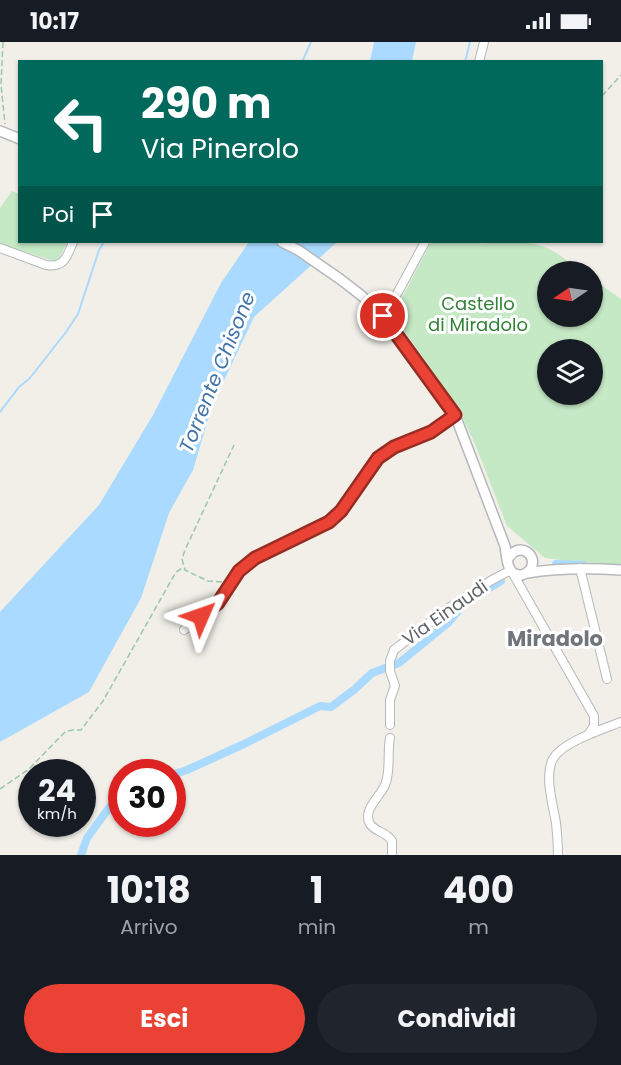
<!DOCTYPE html>
<html lang="it">
<style>
body{margin:0;font-family:Poppins,sans-serif;background:#20242c;color:#f1f3f6;height:100vh;display:flex;flex-direction:column;font-size:22px;white-space:nowrap}
*{box-sizing:border-box;margin:0}
p{font-size:20px;color:#9ea1a6}
.icon{flex:none;width:33px;height:33px;fill:none;stroke:currentColor;stroke-width:2;stroke-linecap:round;stroke-linejoin:round}
.map{position:relative;height:813px;overflow:hidden}
.side{display:flex;flex-direction:column;background:#171b24;flex:1}
.side>*{flex:none}
.top-card{position:absolute;left:18px;top:18px;width:585px;height:183px;border-radius:0px;box-shadow:0 2px 4px #0004;background:#00695c;color:#fff;overflow:hidden}
.needle{width:39px;rotate:257deg}
.fabs{position:absolute;left:537px;top:219px;display:grid;gap:12px}
.fabs a{display:grid;place-items:center;width:66px;height:66px;border-radius:50%;background:#171b24;box-shadow:0 2px 4px #0004;font-size:30px}
.speed{position:absolute;left:18px;top:717px;display:flex;gap:12px;font-size:30px;font-weight:700;text-align:center}
.speed>*{display:grid;place-content:center;width:78px;height:78px;border-radius:50%;background:#171b24;box-shadow:0 2px 4px #0004;line-height:1}
.speed small{font-size:15px;font-weight:400}
.speed .limit{border:9px solid #d22;background:#fff;color:#111}
.pin{position:absolute;display:grid;place-items:center;width:51px;height:51px;color:#fff;margin:-26px;border:3px solid #fff;border-radius:50%;box-shadow:0 2px 6px #0007}
.me{position:absolute;width:66px;margin:-33px;rotate:47deg;stroke-linejoin:round;filter:drop-shadow(0 0 4px #0008)}
.turn{display:flex;align-items:center;gap:21px;height:126px;padding:0 24px;font-size:27px}
.turn .icon{width:78px;height:78px;stroke-width:2.5}
.turn b{display:block;font-size:42px;line-height:51px}
.then{display:flex;align-items:center;height:57px;padding:0 24px;background:#0003;gap:12px;font-size:22px}
.eta{display:flex;justify-content:space-evenly;align-items:center;height:102px;text-align:center}
.eta b{font-size:36px;font-weight:700;line-height:42px}
.button{display:flex;gap:12px;margin-top:auto;padding:12px 24px}
.button a{flex:1;height:69px;border-radius:36px;background:#ea4335;color:#fff;font-size:24px;font-weight:700;line-height:69px;text-align:center}
.button a+a{background:#20242c;color:#f1f3f6}
.status{display:flex;justify-content:space-between;align-items:center;height:42px;padding:0 30px;background:#171b24;direction:ltr}
.status svg{height:16px;fill:currentColor}
.map>svg:first-child{display:block}
.green{fill:#c5e8c5;fill-rule:evenodd}
.water{fill:#aadaff}
.lines{fill:none;stroke-linecap:round;stroke-linejoin:round}
.stream{stroke:#aadaff;stroke-width:2}
.canal{stroke:#aadaff;stroke-width:8}
.minor-casing{stroke:#b5b8bc;stroke-width:10}
.tertiary-casing{stroke:#b5b8bc;stroke-width:12}
.path{stroke:#9cc7a9;stroke-width:1.5;stroke-dasharray:6 3;stroke-linecap:butt}
.minor{stroke:#fff;stroke-width:8}
.tertiary{stroke:#fff;stroke-width:9}
.route-casing{stroke:#982c22;stroke-width:15}
.route{stroke:#ea4335;stroke-width:10}
.labels{text-anchor:middle;stroke-width:6;stroke-linejoin:round;paint-order:stroke}
.park-label{font-size:18px;fill:#348238;stroke:#fff}
.street-label{font-size:18px;fill:#5f6368;stroke:#fff}
.water-label{font-size:20px;font-style:italic;fill:#4174aa;stroke:#fff}
.quarter-label{font-size:21px;font-weight:bold;fill:#70757a;stroke:#fff}
</style>
<div class="status"><b>10:17</b><svg viewBox="0 0 49 12"><path d="M0 12V9h3v3zM5 12V6h3v6zM10 12V3h3v9zM15 12V0h3v12zM26 1h20v11H26zM47 4h2v5h-2z"/></svg></div>
<div class="map">
<svg width="621" height="813" viewBox="0 0 621 813">
<rect width="100%" height="100%" fill="#f1efe8"/>
<path class="green" d="M12,149L19,152L20,200H67L59,217L54,219L0,202V166Z
M431,200H479L481,202C505,199 527,197 549,207C560,212 571,222 581,229L548,230V274H592L593,237L621,257V523L569,519L545,516L507,484L475,402L459,368L412,300L394,276L395,269ZM548,308H592V352H548Z"/>
<path class="water" d="M374,0H416L412,19H370Z
M249,200H337L254,275L212,364L193,428L169,471L141,556L89,650L0,700V570L99,463L153,373L221,241Z"/>
<g class="lines">
<path class="stream" d="M302,20L311,0
M465,20L470,0
M0,370L19,345L30,336L66,290L78,272L99,208L104,200"/>
<path class="canal" d="M556,522L583,523
M172,733L187,728L244,702L320,664L331,665L355,647L372,631L399,621L448,581L466,560L501,539
M81,813L87,796L122,748"/>
<g class="minor-casing">
<path id="minor" d="M479,20L484,0
M0,206L46,223C65,226 67,214 73,200
M383,274L398,250L425,200
M580,526L607,637
M512,530L594,674V684L588,693
M184,588L218,561L239,529L255,516L329,480L341,469L378,416L394,405L431,390L455,373
M390,683V658L395,644L390,629V619L394,608L447,567L492,538L511,528
M390,696C387,711 391,729 385,743C380,755 362,768 370,782C375,790 387,790 392,799V813
M558,813C558,802 557,791 556,781C553,763 544,733 553,717C562,700 603,687 621,680"/>
</g>
<g class="tertiary-casing">
<path id="tertiary" d="M0,89L20,97
M282,200L298,208L340,237L362,254L383,274L455,373L505,504C507,514 506,535 522,533C525,532 528,530 530,528C540,513 518,498 508,517
M527,531C559,526 589,526 621,528"/>
</g>
<path class="path" d="M3,0L1,43L5,82
M602,54L621,33
M222,540L208,539L185,528L182,517L185,508L234,403
M0,747L29,727L65,690L72,688H81L103,659L176,530L181,527L185,528"/>
<use href="#minor" class="minor"/>
<use href="#tertiary" class="tertiary"/>
</g>
<g class="lines">
<g class="route-casing">
<path id="route" d="M201,574L218,561L239,529L255,516L329,480L341,469L378,416L394,405L431,390L455,373L383,274"/>
</g>
<use href="#route" class="route"/>
</g>
<g class="labels">
<g class="park-label">
<text x="478" y="268">Castello<tspan x="478" dy="21">di Miradolo</tspan></text>
</g>
<g class="street-label">
<text transform="translate(445 571) rotate(-35)" y="6">Via Einaudi</text>
</g>
<g class="water-label">
<text transform="translate(217 330) rotate(-68)" y="7">Torrente Chisone</text>
</g>
<g class="quarter-label">
<text x="555" y="604">Miradolo</text>
</g>
</g>
</svg>
<div class="fabs">
<a><svg class="needle" viewBox="-14 -14 28 28"><path d="M0-13l5 13h-10z" fill="#e53935"/><path d="M0 13l5-13h-10z" fill="#9ea1a6"/></svg></a>
<a><svg class="icon" aria-label="layers" viewBox="0 0 24 24"><path d="M12 4l9 5-9 5-9-5zM3 14l9 5 9-5"/></svg></a>
</div>
<div class="speed"><div>24<small>km/h</small></div><div class="limit">30</div></div>
<div class="pin" style="left:383px;top:274px;background:#d93025"><svg class="icon" aria-label="arrive" viewBox="0 0 24 24"><path d="M6 21V4h12l-3 4 3 4H6"/></svg></div>
<svg class="me" style="left:201px;top:574px" viewBox="-20 -20 40 40"><path d="M0-17L14 15 0 8-14 15z" fill="#ea4335" stroke="#fff" stroke-width="4"/></svg>
<div class="top-card">
<div class="turn"><svg class="icon" aria-label="left" viewBox="0 0 24 24"><path d="M17 20v-9H6M10 6l-5 5 5 5"/></svg><div><b>290 m</b>Via Pinerolo</div></div>
<div class="then">Poi<svg class="icon" aria-label="arrive" viewBox="0 0 24 24"><path d="M6 21V4h12l-3 4 3 4H6"/></svg></div>
</div>
</div>
<section class="side">
<div class="eta">
<div><b>10:18</b><p>Arrivo</p></div>
<div><b>1</b><p>min</p></div>
<div><b>400</b><p>m</p></div>
</div>
<div class="button"><a>Esci</a><a>Condividi</a></div>
</section>
